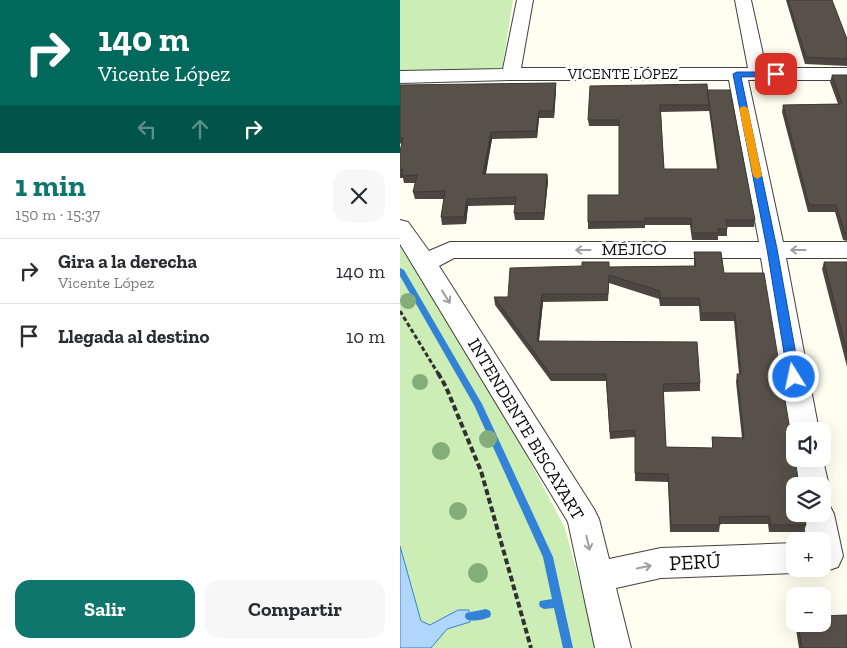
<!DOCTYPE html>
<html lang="es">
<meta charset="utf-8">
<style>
body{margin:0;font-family:"Zilla Slab",serif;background:#f7f7f7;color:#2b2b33;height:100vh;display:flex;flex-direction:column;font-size:19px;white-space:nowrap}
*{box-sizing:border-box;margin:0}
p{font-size:16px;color:#7c7c81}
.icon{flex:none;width:28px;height:28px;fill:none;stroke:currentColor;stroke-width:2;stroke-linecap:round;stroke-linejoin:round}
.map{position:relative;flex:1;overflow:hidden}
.side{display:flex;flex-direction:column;background:#fff;width:400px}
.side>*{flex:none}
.guide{background:#00695c;color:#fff;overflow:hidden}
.controls{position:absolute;left:386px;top:422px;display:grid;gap:10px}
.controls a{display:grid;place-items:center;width:45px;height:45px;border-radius:10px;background:#fff;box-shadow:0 5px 20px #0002;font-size:25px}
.pin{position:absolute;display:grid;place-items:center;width:42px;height:42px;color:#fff;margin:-21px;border-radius:10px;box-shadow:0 2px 8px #0006}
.me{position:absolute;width:55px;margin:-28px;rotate:350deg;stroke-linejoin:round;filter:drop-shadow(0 0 4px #0008)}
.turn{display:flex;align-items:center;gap:18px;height:105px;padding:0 15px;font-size:22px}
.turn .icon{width:65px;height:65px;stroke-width:2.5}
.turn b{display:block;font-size:35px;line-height:42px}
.lanes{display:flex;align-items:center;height:48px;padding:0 15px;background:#0003;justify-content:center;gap:25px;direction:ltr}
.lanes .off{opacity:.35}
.round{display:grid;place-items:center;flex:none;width:52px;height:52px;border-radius:15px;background:#f7f7f7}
.summary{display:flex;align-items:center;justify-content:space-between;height:85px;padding:0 15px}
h1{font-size:30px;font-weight:800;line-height:38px;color:#0f766e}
.primary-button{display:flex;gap:10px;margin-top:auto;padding:10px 15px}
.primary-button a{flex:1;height:58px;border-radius:15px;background:#0f766e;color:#fff;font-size:20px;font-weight:800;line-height:58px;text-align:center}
.primary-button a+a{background:#f7f7f7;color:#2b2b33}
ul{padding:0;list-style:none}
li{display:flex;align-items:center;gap:15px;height:65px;padding:0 15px;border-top:1px solid #e1e1e2}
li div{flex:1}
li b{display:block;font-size:19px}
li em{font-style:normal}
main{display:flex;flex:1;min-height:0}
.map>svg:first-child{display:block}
.green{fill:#ccedb6}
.water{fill:#b0d6fb;stroke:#3282d7}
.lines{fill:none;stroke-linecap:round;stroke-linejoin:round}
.stream{fill:#3282d7;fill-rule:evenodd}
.street-casing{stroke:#414141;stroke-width:2}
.path-far1{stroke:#303030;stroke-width:3;stroke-dasharray:4.5 2.5;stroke-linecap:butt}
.path{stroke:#303030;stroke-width:4;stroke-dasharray:6 3;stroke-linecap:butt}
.street{fill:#fff;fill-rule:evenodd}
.tree{fill:#85ad7a}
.wall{fill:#4c4640;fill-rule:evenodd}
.shaded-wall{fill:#3e3934}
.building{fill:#58514a;stroke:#3e3934;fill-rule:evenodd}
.oneway{stroke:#9f9f9f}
.route{fill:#1a73e8;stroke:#114b97}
.slow{fill:#f59e0b}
.labels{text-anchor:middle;stroke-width:5;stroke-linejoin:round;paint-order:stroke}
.far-street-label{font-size:15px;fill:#0e0e0e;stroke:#fff}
.street-label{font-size:18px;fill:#0e0e0e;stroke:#fff}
.near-street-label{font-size:21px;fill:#0e0e0e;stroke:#fff}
</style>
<main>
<section class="side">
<div class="guide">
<div class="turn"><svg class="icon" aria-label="right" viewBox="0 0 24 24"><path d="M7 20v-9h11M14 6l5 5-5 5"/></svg><div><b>140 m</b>Vicente López</div></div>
<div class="lanes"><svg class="icon off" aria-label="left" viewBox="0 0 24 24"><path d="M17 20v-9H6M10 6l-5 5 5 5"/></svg><svg class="icon off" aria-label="ahead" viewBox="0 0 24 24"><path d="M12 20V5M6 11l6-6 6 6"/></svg><svg class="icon" aria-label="right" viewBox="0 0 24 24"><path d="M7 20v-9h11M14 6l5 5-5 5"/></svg></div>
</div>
<div class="summary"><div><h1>1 min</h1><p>150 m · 15:37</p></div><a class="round"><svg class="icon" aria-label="close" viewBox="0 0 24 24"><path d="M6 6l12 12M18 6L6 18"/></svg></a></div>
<ul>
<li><svg class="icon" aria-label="right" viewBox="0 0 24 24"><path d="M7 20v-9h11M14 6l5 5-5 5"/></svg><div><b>Gira a la derecha</b><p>Vicente López</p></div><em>140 m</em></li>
<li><svg class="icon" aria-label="arrive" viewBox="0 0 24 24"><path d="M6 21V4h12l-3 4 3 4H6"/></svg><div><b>Llegada al destino</b></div><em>10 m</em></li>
</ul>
<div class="primary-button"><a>Salir</a><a>Compartir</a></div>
</section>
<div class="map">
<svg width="447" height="648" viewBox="0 0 447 648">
<rect width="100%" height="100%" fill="#fffef0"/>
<path class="green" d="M0,0H113L102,69L0,70Z
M0,246L104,413L165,528L197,648H31L47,629L70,622L58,610L30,625L21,621L0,546Z"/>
<path class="water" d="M0,546L21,621L30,625L58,610H69L70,622L47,629L31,648H0Z"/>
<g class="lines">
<path class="stream" d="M0,268L4,270L82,404L153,557L173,648H163L154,608L144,609L140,607L139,604L140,601L152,599L143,557L74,405L0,276Z
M86,609L90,611L91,614L90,617C83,620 73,622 66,619L65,616L66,613Z"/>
<g class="street-casing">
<path id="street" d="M117,0H133L121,68H348L335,0H351L366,68H447V80H348L383,242H447V258H386L419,431H395V440L389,431L361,258H54L39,266L194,509L199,519L209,559L261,548L395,543V569H406L395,573L261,578L216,588L231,648H195L168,522L0,244V220L8,222L29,251L50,242H359L329,80H111L0,83V71L103,69Z
M422,456L429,486L422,496V486H398L394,459L395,457V459H422Z
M422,502L429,504L434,514L443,556L438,567L426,571L420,569H422V541H407L402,514H422Z"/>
</g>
<path class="path-far1" d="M0,311L39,375"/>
<path class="path" d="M38,373L46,387L81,471L131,648"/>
<use href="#street" class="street"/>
</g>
<g class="tree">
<circle cx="8" cy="301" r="8"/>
<circle cx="20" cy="382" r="8"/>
<circle cx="88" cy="439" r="9"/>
<circle cx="41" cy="451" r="9"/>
<circle cx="58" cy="511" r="9"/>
<circle cx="78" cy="573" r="10"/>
</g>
<path class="wall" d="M386,0H432L447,39V66L405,64Z
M432,75H447V241L443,240L435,212H408L382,112L383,105L438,104L430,82Z
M0,85L156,90L154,118H139L137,138L92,139L86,174H147L148,181L144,220H115L114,213L115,205L68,206L66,224L42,225L41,217L44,199H15L13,192L16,183H4L3,178H0V151L2,145L0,143Z
M307,90L355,220L354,227H327V236H318V240H292L290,225H245V228L188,229V195H219V126H189L188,120ZM309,110L317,169H264L261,112L309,111Z
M294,252L324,273L389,424L395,432V486L406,525L404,532H369L368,524H320L319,532H270L268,482L235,481V437L210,439L206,381H151L95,305L94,297H108L209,267L294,266ZM209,283L259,299L260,306H299L300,321H334L339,374H337L336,382L342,438L312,437V448L266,447L263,392L300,391V383L139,341L143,302L208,301Z
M424,262H447V367L422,269Z
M395,622V624H422L447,648H399L395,623Z"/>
<path class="shaded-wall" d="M156,83V90L154,118L153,111Z
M139,111V118L137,138L136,131Z
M91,132L92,139L84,181L83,174Z
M147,174L148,181L144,220V213Z
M67,199L68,206L66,224L64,217Z
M142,294L143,302L138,349L137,341Z"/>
<path class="building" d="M388,0H432L447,39V59L406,57Z
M432,75H447V233H445L436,205H409L383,105L442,104Z
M156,83L153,111H139L136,131L91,132L83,174H147L144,213H114L116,197L67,199L64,217H41L45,191L13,192L17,175L2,176L3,170H0V151L3,138H0V85Z
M307,84L309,105H260L264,169H319L307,90H330L355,220H326L327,229H318L319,233H292L291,218H245V221L188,222V195H219V120H188L190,86Z
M294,252H321L324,273H364L389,424L395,432V449L394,451L398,479L412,480L413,486H395V514H404L406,525H371L369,516L319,517L320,525H271L268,474L235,473V430L210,432L206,374H150L94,297H108L110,268L182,266V262H209V267L296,266ZM209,275L260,291V298H299L301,313H335L341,374H337L344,438L312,437L313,448L266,447L263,384L300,383L297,342L137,341L142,294H208Z
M424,262H447V352Z
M399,425H401L403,431H399Z
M447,615V648H402L398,624H422V616Z"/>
<defs><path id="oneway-shaft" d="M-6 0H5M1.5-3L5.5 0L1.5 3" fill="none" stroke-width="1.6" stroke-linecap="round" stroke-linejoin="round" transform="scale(1.25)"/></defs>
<g class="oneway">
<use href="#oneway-shaft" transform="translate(183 250) rotate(180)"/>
<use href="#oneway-shaft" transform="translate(398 250) rotate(-180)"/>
<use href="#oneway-shaft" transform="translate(46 297) rotate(58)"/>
<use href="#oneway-shaft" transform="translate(188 543) rotate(77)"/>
<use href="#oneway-shaft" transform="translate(244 567) rotate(-12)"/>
</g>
<path class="route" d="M337,72H376L380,74L376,76L341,77L377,249L400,377L394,381L388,377L367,249L333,74Z"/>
<path class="slow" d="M344,106L348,108L362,176L357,179L353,176L339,108Z"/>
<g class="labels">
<g class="far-street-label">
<text x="223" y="79">VICENTE LÓPEZ</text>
</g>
<g class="street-label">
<text x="234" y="255">MÉJICO</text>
<text transform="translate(126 429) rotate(59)" y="6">INTENDENTE BISCAYART</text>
</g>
<g class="near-street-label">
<text transform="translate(295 562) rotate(-3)" y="7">PERÚ</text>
</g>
</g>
</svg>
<div class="controls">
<a><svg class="icon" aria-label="sound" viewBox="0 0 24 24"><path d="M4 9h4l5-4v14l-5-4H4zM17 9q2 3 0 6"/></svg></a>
<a><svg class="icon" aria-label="layers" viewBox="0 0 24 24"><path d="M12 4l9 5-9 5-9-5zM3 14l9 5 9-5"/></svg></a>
<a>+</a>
<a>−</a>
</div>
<div class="pin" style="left:376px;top:74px;background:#d93025"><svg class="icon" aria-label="arrive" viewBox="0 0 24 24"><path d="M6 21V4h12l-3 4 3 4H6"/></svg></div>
<svg class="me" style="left:394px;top:377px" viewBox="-20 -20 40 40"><circle r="17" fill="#1a73e8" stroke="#fff" stroke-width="3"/><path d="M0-11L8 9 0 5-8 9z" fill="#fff"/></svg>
</div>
</main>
